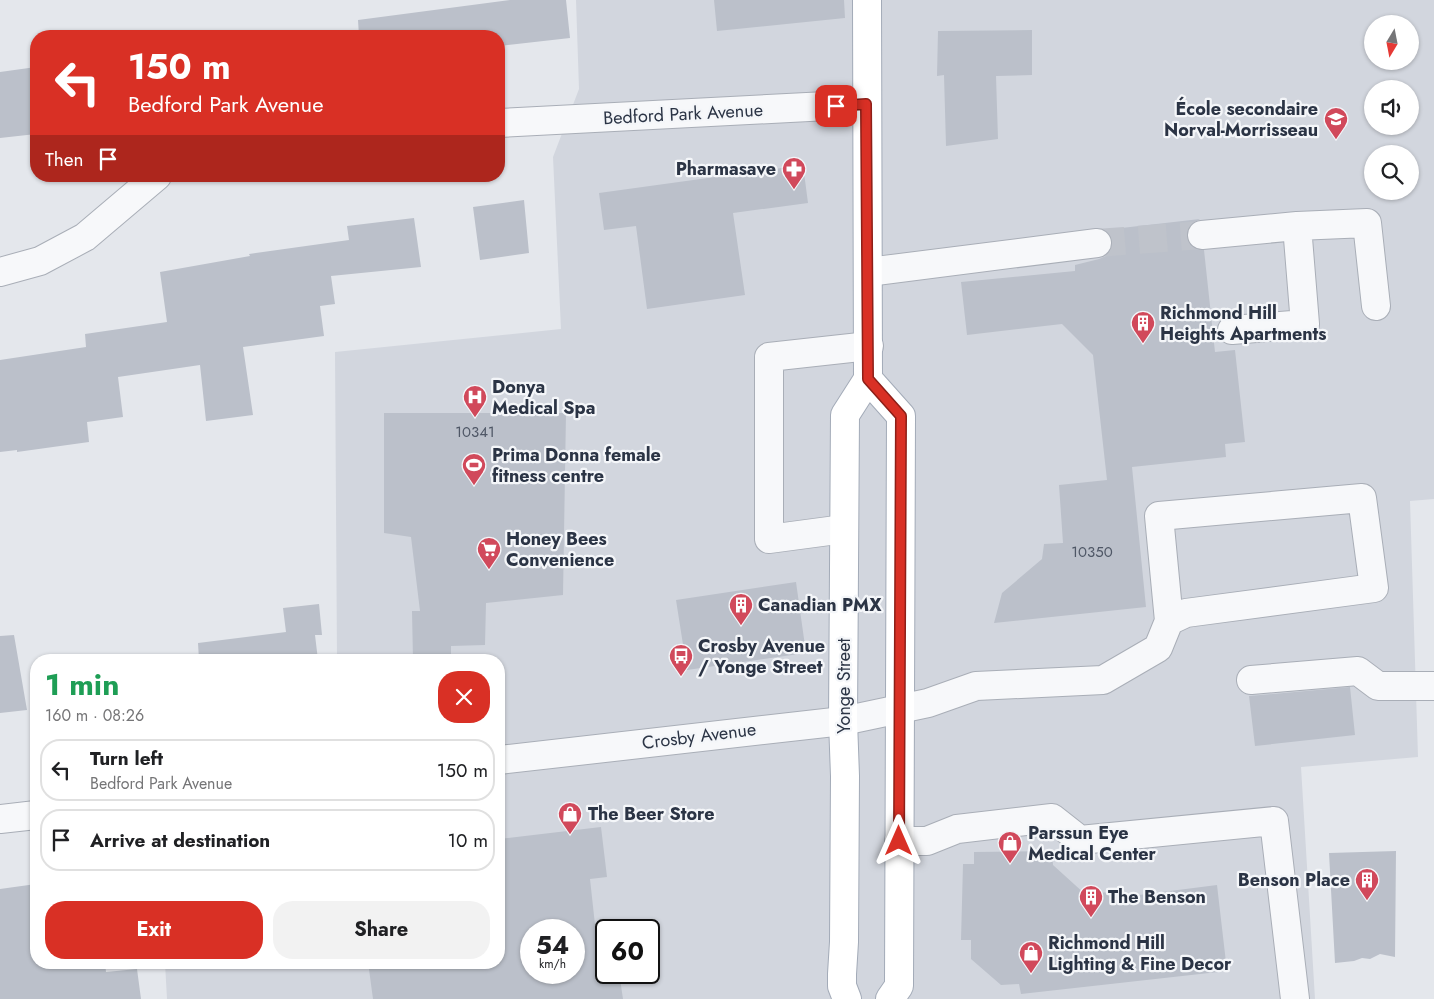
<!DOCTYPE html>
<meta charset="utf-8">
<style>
body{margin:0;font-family:Jost,sans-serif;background:#f2f2f2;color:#202124;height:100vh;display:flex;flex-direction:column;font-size:19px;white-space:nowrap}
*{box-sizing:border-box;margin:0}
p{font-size:16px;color:#757577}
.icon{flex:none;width:28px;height:28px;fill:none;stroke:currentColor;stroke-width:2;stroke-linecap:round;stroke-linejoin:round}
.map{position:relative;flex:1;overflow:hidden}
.details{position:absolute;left:30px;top:654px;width:475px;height:315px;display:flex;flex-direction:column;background:#fff;border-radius:20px;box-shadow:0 1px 4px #0004}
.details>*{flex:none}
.top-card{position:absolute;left:30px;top:30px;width:475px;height:152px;border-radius:20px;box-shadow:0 1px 4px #0004;background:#d93025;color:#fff;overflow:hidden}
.needle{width:32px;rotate:190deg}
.buttons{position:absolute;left:1364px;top:15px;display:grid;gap:10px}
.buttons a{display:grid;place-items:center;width:55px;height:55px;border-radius:50%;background:#fff;box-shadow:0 1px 4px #0004;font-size:25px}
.speed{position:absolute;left:520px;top:919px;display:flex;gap:10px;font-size:25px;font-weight:700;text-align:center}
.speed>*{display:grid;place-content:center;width:65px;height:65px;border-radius:50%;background:#fff;box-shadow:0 1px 4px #0004;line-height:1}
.speed small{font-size:12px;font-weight:400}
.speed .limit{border:2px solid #111;border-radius:8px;background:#fff;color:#111}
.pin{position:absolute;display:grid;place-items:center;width:42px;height:42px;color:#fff;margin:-21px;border-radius:10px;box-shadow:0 2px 8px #0006}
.me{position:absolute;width:55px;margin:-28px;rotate:0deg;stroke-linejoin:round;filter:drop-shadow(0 0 4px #0008)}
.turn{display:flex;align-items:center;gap:18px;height:105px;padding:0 15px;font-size:22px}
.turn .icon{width:65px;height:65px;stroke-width:2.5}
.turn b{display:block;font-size:35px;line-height:42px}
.then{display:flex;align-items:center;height:48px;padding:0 15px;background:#0003;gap:10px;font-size:19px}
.round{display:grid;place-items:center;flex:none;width:52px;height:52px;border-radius:20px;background:#f2f2f2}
.headline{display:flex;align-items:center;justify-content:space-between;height:85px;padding:0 15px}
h1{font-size:30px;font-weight:700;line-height:38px;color:#1e9e55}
.cta{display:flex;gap:10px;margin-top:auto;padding:10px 15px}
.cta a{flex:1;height:58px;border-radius:20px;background:#d93025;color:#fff;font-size:20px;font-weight:700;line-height:58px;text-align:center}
.cta a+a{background:#f2f2f2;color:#202124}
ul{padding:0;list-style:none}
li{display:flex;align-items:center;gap:15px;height:62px;margin:0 10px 8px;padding:0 5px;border:2px solid #e0e0e0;border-radius:20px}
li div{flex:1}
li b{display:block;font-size:19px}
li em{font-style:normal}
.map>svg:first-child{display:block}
.built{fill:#d2d6de;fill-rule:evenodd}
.building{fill:#bbc0ca;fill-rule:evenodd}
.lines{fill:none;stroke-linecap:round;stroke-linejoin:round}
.minor-tunnel{stroke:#bfc3cb;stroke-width:28;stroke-dasharray:28 14;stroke-linecap:butt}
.minor-casing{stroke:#a9aeb7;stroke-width:30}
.major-casing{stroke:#a3abb8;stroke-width:30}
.minor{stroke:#f7f8fa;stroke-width:28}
.major{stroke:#fff;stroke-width:28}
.route-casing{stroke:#8d1f18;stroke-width:12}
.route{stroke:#d93025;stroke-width:9}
.labels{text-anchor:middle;stroke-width:4.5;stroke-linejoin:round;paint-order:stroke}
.number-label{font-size:15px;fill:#4f5766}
.poi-label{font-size:18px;font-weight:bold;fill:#2b3445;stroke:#f4f6f9;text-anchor:start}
.street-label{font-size:18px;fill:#2b3445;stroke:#f4f6f9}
</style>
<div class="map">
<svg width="1434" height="999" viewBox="0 0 1434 999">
<rect width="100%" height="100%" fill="#e4e7ec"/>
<path class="built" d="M576,0H1434V499L1410,501L1418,757L1301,767L1315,999H167L165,963L499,962V660H337L335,352L561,329L553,157L579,89ZM1372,24H1410V61H1372ZM1372,89H1410V126H1372ZM1372,154H1410V191H1372ZM531,930H574V972H531ZM606,930H649V972H606Z"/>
<path class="building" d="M510,0H566L570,38L499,46V36H359L358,20Z
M714,0H844L845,18L717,31Z
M1032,30V75L996,76L998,139L946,146L944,75L937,76L938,31Z
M36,67V134L0,138V72Z
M803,165L808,203L733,213L745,295L647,309L636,226L604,230L599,193Z
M524,200L529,253L480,260L473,207Z
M414,218L421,267L331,276L335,304L320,306L324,336L243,347L253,415L206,421L200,365L118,377L123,417L87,422L89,442L17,452V450L0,452V360L86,347L85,334L167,322L160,272L250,256L249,254L349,240L347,226Z
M1200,219L1193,223L1188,228L1187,237L1189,244L1195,249L1204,250L1215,352L1235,350L1245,442L1225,444L1226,457L1132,467L1146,607L994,623L1002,593L1042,559L1044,544L1063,543L1059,485L1107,480L1093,355L1062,324L967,335L961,282L1075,271V265L1099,259L1106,256L1111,249L1112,241L1104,230Z
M384,413H566L563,595L486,603L485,645L451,646V660H413L412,611H420L411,537L384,533Z
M796,582L806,653L687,670L676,600Z
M319,604L322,635H315L318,660H199L198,643L286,632L283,608Z
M14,635L27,710L0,713V636Z
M1350,687L1355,735L1255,746L1249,696Z
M601,827L607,877L590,879L597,943L606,942V972H619L623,999H373L368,962H499V839ZM531,930H574V972H531Z
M1052,851L1053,865L1085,894L1122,891L1123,897L1217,885L1227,971L1021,994L1019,984L1001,985L971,959V940H961L963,864H974V852Z
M1396,851L1395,957L1380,954L1370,959L1362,958L1354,961L1335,963L1329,853Z
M36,884V962H105L106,972L137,969L141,999H0V889Z"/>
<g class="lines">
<path class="minor-tunnel" d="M1097,243L1202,235"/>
<g class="minor-casing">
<path id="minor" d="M499,123L866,104
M1297,226L1367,223L1376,306
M1202,235L1297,226L1305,324L1232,330
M0,272L40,261L85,237L157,176
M868,272L1097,243
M844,529L769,539V357L869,346
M1251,680L1358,671L1378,686H1434
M499,760L843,721L928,703L976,686L1103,680L1158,648L1169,621L1186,613L1374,588L1362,498L1159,516L1169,621
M0,819L36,815
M899,841H927L957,829L1052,818L1080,840L1274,821L1295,999"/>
</g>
<g class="major-casing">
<path id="major" d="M868,379L901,416L899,986L890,999
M847,999L842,986V974L844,942L845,776L843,721L845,415L868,379L867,0"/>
</g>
<use href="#minor" class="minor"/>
<use href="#major" class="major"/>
</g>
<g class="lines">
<g class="route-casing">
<path id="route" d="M836,106L866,104L868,379L901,416L899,841"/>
</g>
<use href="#route" class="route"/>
</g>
<defs>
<g id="school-pin" transform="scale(1.25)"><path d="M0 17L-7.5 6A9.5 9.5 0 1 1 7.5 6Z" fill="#d1495b" stroke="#f4f6f9"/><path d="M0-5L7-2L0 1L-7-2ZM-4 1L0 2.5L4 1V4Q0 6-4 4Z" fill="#fff"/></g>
<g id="pharmacy-pin" transform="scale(1.25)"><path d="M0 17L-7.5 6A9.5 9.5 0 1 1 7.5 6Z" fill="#d1495b" stroke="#f4f6f9"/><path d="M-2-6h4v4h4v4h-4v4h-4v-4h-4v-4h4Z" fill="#fff"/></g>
<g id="building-pin" transform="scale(1.25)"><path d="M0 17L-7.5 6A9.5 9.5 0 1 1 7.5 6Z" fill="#d1495b" stroke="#f4f6f9"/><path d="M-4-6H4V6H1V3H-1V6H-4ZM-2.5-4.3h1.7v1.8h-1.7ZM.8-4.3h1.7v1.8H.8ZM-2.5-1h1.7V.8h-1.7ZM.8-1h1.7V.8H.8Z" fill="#fff"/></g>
<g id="hospital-pin" transform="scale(1.25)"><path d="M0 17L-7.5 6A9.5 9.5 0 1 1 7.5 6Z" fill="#d1495b" stroke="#f4f6f9"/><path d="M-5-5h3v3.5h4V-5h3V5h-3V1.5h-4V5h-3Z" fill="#fff"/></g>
<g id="stadium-pin" transform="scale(1.25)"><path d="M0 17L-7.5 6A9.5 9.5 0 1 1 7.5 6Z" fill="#d1495b" stroke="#f4f6f9"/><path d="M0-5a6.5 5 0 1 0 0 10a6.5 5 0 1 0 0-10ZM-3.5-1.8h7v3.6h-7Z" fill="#fff"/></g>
<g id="supermarket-pin" transform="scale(1.25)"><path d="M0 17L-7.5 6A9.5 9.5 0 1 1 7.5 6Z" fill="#d1495b" stroke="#f4f6f9"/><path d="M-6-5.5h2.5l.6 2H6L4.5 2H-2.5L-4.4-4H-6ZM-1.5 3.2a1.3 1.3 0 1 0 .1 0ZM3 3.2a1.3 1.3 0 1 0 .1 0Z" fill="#fff"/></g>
<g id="bus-pin" transform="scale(1.25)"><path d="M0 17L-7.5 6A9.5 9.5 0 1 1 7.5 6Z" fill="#d1495b" stroke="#f4f6f9"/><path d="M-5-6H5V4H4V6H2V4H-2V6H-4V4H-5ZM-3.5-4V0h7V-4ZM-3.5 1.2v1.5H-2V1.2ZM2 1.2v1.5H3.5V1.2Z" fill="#fff"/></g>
<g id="shop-pin" transform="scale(1.25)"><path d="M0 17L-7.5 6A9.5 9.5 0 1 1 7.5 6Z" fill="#d1495b" stroke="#f4f6f9"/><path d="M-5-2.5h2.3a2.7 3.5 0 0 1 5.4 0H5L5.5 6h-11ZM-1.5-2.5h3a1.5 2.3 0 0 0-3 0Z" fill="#fff"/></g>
</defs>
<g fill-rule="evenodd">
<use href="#school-pin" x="1336" y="119"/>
<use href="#pharmacy-pin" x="794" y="169"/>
<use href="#building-pin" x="1143" y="323"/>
<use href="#hospital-pin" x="475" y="397"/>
<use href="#stadium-pin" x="474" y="465"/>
<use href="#supermarket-pin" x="489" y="549"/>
<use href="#building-pin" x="741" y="605"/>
<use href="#bus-pin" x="681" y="656"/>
<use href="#shop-pin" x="570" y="814"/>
<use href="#shop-pin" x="1010" y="843"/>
<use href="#building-pin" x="1367" y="880"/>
<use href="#building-pin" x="1091" y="897"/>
<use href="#shop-pin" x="1031" y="953"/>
</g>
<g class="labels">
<g class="number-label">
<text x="475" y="437">10341</text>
<text x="1092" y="557">10350</text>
</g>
<g class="poi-label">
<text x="1318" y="115" text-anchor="end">École secondaire<tspan x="1318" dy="21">Norval-Morrisseau</tspan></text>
<text x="776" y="175" text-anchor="end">Pharmasave</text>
<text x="1160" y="319">Richmond Hill<tspan x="1160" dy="21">Heights Apartments</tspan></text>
<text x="492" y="393">Donya<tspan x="492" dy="21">Medical Spa</tspan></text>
<text x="492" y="461">Prima Donna female<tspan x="492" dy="21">fitness centre</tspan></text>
<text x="506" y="545">Honey Bees<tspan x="506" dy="21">Convenience</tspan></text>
<text x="758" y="611">Canadian PMX</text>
<text x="698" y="652">Crosby Avenue<tspan x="698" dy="21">/ Yonge Street</tspan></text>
<text x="588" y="820">The Beer Store</text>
<text x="1028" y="839">Parssun Eye<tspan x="1028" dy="21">Medical Center</tspan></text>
<text x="1350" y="886" text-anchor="end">Benson Place</text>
<text x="1108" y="903">The Benson</text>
<text x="1048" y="949">Richmond Hill<tspan x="1048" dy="21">Lighting &amp; Fine Decor</tspan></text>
</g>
<g class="street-label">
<text transform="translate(683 114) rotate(-3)" y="6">Bedford Park Avenue</text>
<text transform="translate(844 686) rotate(-90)" y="6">Yonge Street</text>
<text transform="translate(699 736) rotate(-7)" y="6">Crosby Avenue</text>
</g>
</g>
</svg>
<div class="buttons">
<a><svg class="needle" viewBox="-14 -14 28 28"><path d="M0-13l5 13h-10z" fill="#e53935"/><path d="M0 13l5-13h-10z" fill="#757577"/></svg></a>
<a><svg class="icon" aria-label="sound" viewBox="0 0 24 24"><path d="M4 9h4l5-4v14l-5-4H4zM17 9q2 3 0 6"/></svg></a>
<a><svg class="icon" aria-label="search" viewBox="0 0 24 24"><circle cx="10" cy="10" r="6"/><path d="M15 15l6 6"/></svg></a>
</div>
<div class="speed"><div>54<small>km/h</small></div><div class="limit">60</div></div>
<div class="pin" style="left:836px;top:106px;background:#d93025"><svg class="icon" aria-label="arrive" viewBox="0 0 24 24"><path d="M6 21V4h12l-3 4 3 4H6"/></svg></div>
<svg class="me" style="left:899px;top:841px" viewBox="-20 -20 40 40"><path d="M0-17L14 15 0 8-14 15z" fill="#d93025" stroke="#fff" stroke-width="4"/></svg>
<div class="top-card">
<div class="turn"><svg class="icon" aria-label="left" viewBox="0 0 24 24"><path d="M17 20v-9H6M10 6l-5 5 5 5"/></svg><div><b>150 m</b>Bedford Park Avenue</div></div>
<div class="then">Then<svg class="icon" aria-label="arrive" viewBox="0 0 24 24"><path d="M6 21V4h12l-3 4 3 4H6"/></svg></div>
</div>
<section class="details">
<div class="headline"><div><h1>1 min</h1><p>160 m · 08:26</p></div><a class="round" style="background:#d93025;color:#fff"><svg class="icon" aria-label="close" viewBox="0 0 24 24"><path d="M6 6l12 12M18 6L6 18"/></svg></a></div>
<ul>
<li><svg class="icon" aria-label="left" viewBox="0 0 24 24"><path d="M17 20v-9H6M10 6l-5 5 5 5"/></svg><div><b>Turn left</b><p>Bedford Park Avenue</p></div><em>150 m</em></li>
<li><svg class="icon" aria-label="arrive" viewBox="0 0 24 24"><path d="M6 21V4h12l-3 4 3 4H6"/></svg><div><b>Arrive at destination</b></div><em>10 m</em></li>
</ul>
<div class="cta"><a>Exit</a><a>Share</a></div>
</section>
</div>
